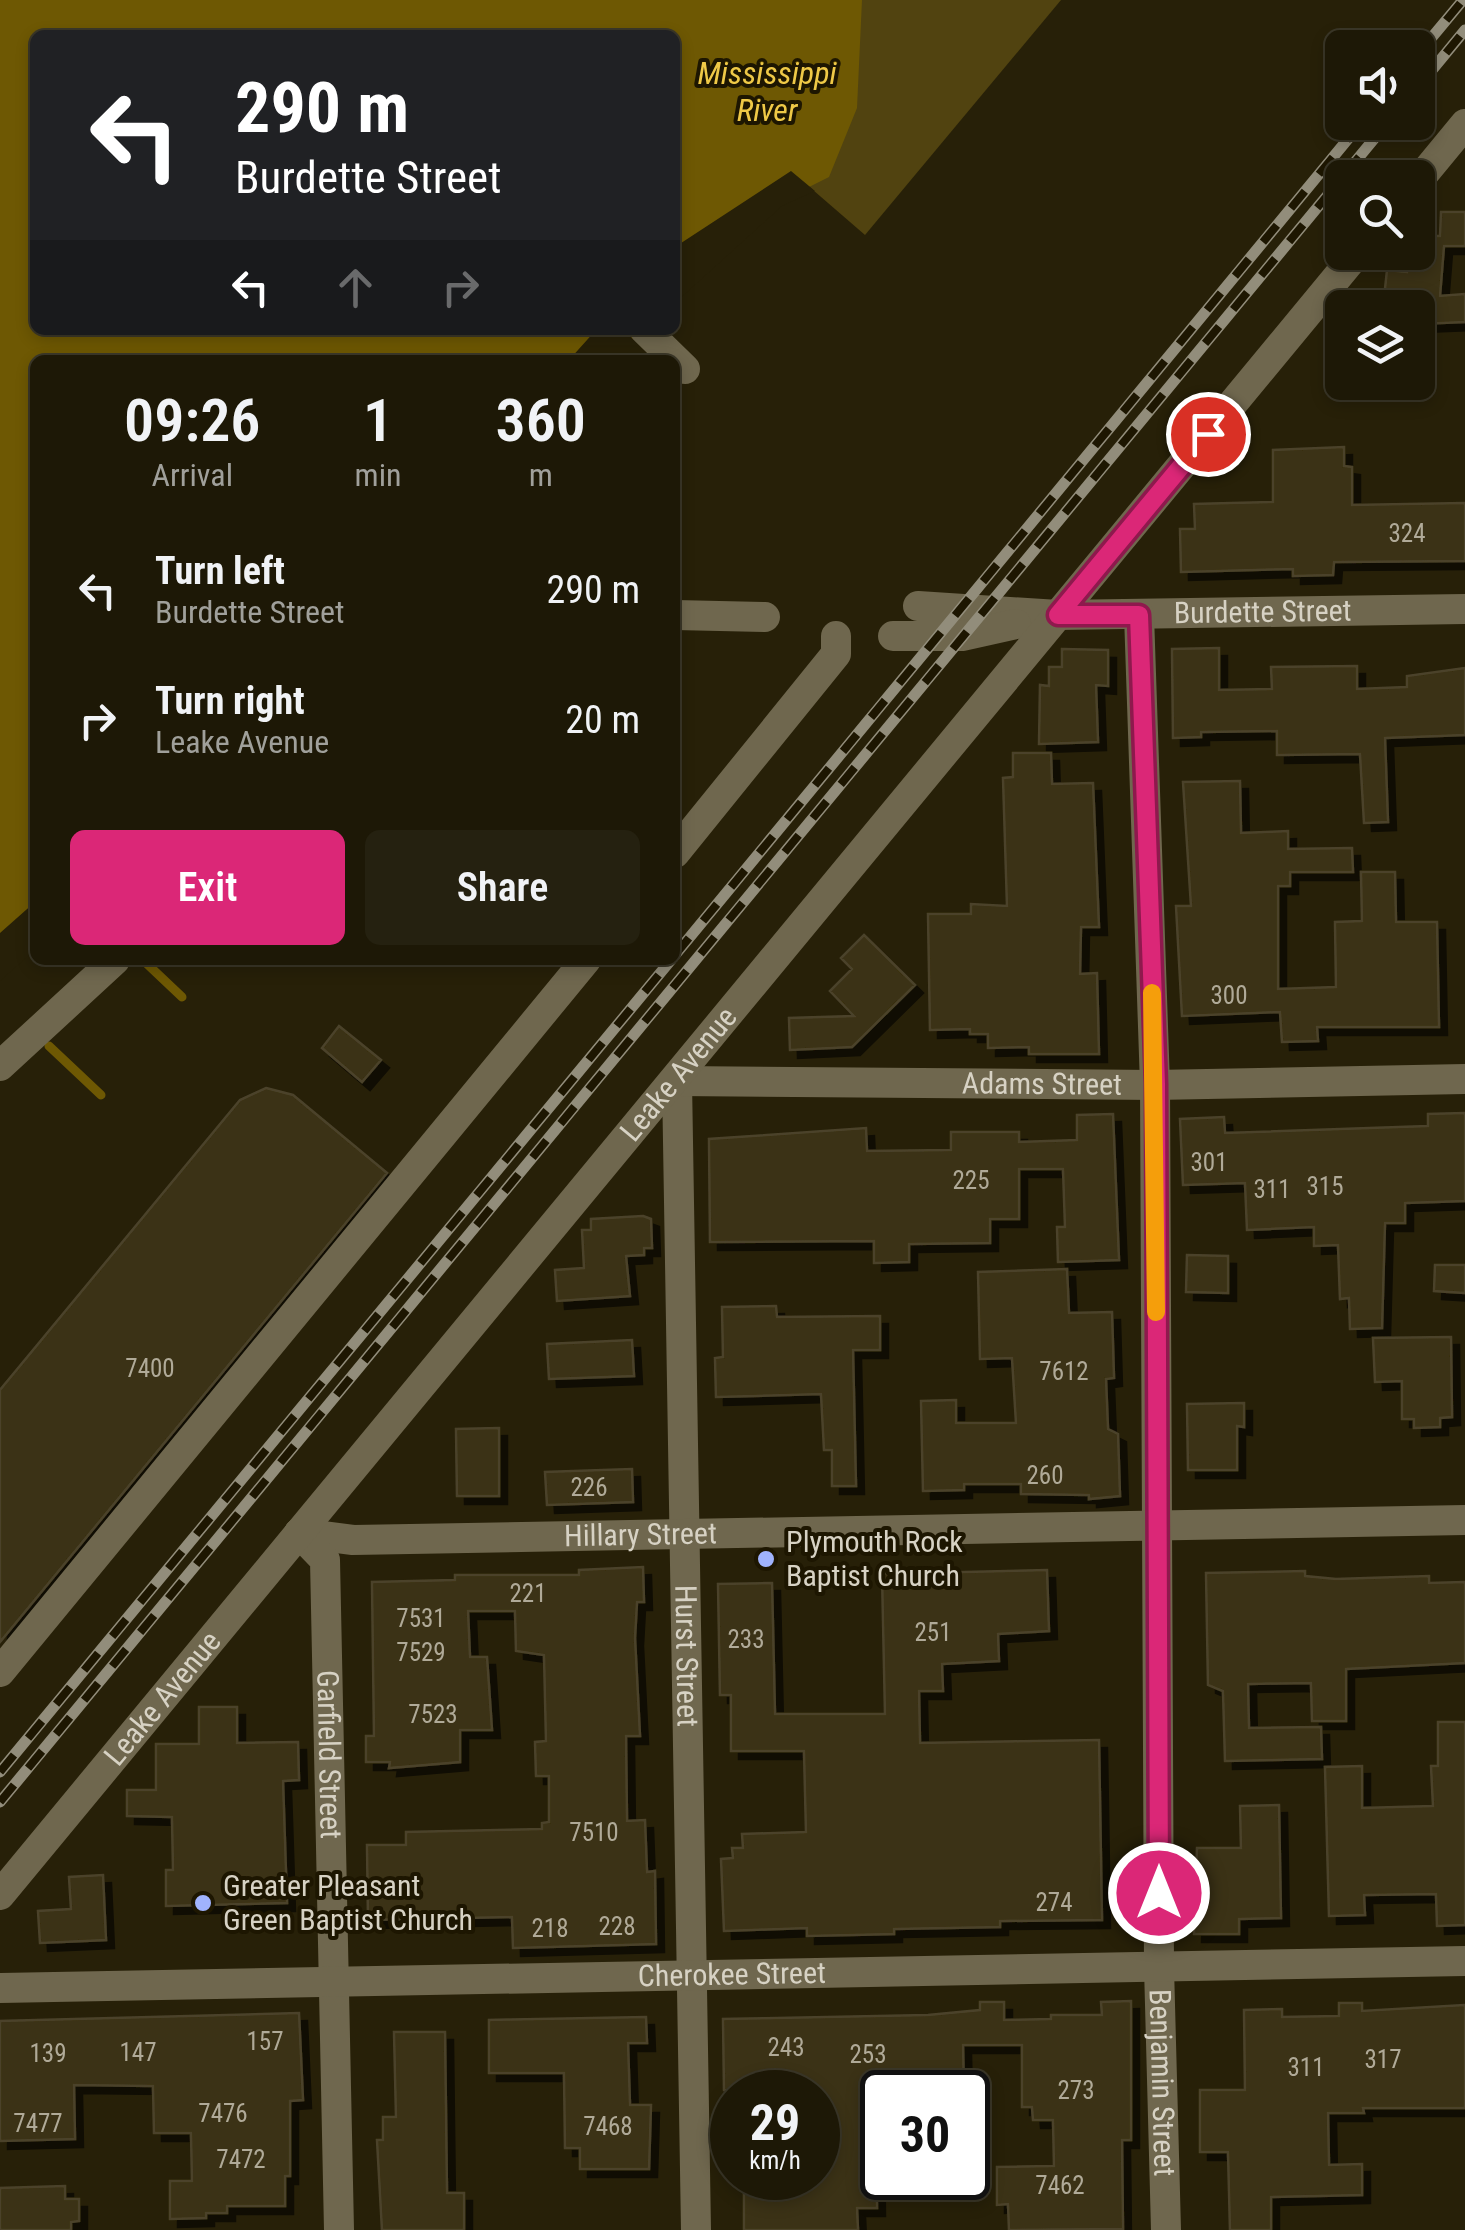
<!DOCTYPE html>
<style>
body{margin:0;font-family:"Roboto Condensed",sans-serif;background:#252110;color:#f1f3f6;height:100vh;display:flex;flex-direction:column;font-size:38px;white-space:nowrap}
*{box-sizing:border-box;margin:0}
p{font-size:32px;color:#a0a09b}
.icon{flex:none;width:55px;height:55px;fill:none;stroke:currentColor;stroke-width:2;stroke-linecap:round;stroke-linejoin:round}
.map{position:relative;flex:1;overflow:hidden}
.side{position:absolute;left:30px;top:355px;width:650px;height:610px;display:flex;flex-direction:column;background:#1d1806;border-radius:15px;box-shadow:0 5px 15px #0003,0 0 0 2px #3b3728}
.side>*{flex:none}
.hud{position:absolute;left:30px;top:30px;width:650px;height:305px;border-radius:15px;box-shadow:0 5px 15px #0003,0 0 0 2px #3b3728;background:#202124;color:#fff;overflow:hidden}
.fabs{position:absolute;left:1325px;top:30px;display:grid;gap:20px}
.fabs a{display:grid;place-items:center;width:110px;height:110px;border-radius:15px;background:#1d1806;box-shadow:0 5px 15px #0003,0 0 0 2px #3b3728;font-size:50px}
.speed{position:absolute;left:710px;top:2070px;display:flex;gap:20px;font-size:50px;font-weight:700;text-align:center}
.speed>*{display:grid;place-content:center;width:130px;height:130px;border-radius:50%;background:#1d1806;box-shadow:0 5px 15px #0003,0 0 0 2px #3b3728;line-height:1}
.speed small{font-size:25px;font-weight:400}
.speed .limit{border:5px solid #111;border-radius:15px;background:#fff;color:#111}
.pin{position:absolute;display:grid;place-items:center;width:85px;height:85px;color:#fff;margin:-42px;border:5px solid #fff;border-radius:50%;box-shadow:0 2px 10px #0007}
.me{position:absolute;width:110px;margin:-55px;rotate:0deg;stroke-linejoin:round;filter:drop-shadow(0 0 8px #0008)}
.turn{display:flex;align-items:center;gap:35px;height:210px;padding:0 40px;font-size:45px}
.turn .icon{width:130px;height:130px;stroke-width:2.5}
.turn b{display:block;font-size:70px;line-height:85px}
.lanes{display:flex;align-items:center;height:95px;padding:0 40px;background:#0003;justify-content:center;gap:50px;direction:ltr}
.lanes .off{opacity:.35}
.eta{display:flex;justify-content:space-evenly;align-items:center;height:170px;text-align:center}
.eta b{font-size:60px;font-weight:600;line-height:70px}
.primary-button{display:flex;gap:20px;margin-top:auto;padding:20px 40px}
.primary-button a{flex:1;height:115px;border-radius:15px;background:#db2777;color:#fff;font-size:40px;font-weight:600;line-height:115px;text-align:center}
.primary-button a+a{background:#252110;color:#f1f3f6}
ul{padding:0;list-style:none}
li{display:flex;align-items:center;gap:30px;height:130px;padding:0 40px}
li div{flex:1}
li b{display:block;font-size:38px}
li em{font-style:normal}
.map>svg:first-child{display:block}
.green{fill:#514310}
.water{fill:#6e5803}
.pier{fill:#272008}
.lines{fill:none;stroke-linecap:round;stroke-linejoin:round}
.stream{stroke:#6e5803;stroke-width:9}
.building{fill:#3a3012;stroke:#4b432b;stroke-width:2.5;filter:url(#shadow)}
.minor{stroke:#6f674e;stroke-width:30}
.rail-casing{stroke:#928d7b;stroke-width:11}
.rail{stroke:#1d1601;stroke-width:8;stroke-dasharray:22;stroke-linecap:butt}
.route-casing{stroke:#8e194d;stroke-width:25}
.route{stroke:#db2777;stroke-width:18}
.slow{stroke:#f59e0b;stroke-width:18}
.poi-dot{fill:#a0b3fd;stroke:#1d1601;stroke-width:4}
.labels{text-anchor:middle;stroke-width:8;stroke-linejoin:round;paint-order:stroke}
.number-label{font-size:25px;fill:#b0aa98}
.street-label{font-size:30px;fill:#d7d2c4;stroke:#1d1601}
.poi-label{font-size:30px;fill:#d7d2c4;stroke:#1d1601;text-anchor:start}
.water-label{font-size:32px;font-style:italic;fill:#efc947;stroke:#1d1601}
</style>
<div class="map">
<svg width="1465" height="2230" viewBox="0 0 1465 2230">
<defs>
<filter id="shadow"><feDropShadow dx="8" dy="8" stdDeviation="0" flood-color="#0009"/></filter>
</defs>
<rect width="100%" height="100%" fill="#272008"/>
<path class="green" d="M816,0H1061L865,235L791,171Z"/>
<path class="water" d="M0,0H862L857,108L829,177L779,202L675,298V35H35V330H643L613,360H35V943L0,976Z"/>
<path class="pier" d="M791,171L815,191L782,206L675,303V247Z
M596,330H624L637,343L620,360H569Z
M35,902V950L0,981V933Z"/>
<g class="lines">
<path class="stream" d="M144,961L182,997
M49,1046L101,1095"/>
</g>
<path class="building" d="M1441,212H1465V246H1444L1440,296L1465,294V322L1418,324V308H1383L1387,270L1407,272V252H1418V236H1440Z
M1344,447V466L1352,467V505L1465,503V561L1334,562L1333,575L1293,576V569L1181,572L1180,529H1195L1194,504L1273,502V450Z
M1219,648V690L1272,689L1271,667L1357,666V689L1407,687V676L1465,668V735L1385,738L1388,822L1364,823L1360,754L1277,755V731L1201,732V737L1173,738L1172,649Z
M1062,649L1108,650V686L1096,685L1098,742L1039,744L1040,685L1049,686V667H1062Z
M1013,753H1051L1052,784L1093,783L1099,927H1081L1080,974L1097,973L1099,1054H1029V1047L988,1048V1034H970V1029L930,1030L928,914H971V904L1007,906L1003,778L1013,777Z
M1240,781L1241,833L1288,831V849L1352,848L1353,872H1290V886H1278V989L1336,987L1335,922L1362,921L1361,872H1395L1396,922H1437L1439,1027H1317L1318,1041L1282,1042L1280,1012L1182,1016L1176,906H1191L1183,782Z
M864,935L915,985L852,1047L790,1050L789,1018L854,1016L830,991L852,969L841,958Z
M339,1026L381,1060L362,1082L322,1048Z
M266,1088L293,1095L387,1173L0,1642V1390L240,1100Z
M1465,1113V1201L1405,1203V1223H1385L1382,1328L1350,1329L1349,1298L1340,1299L1338,1245L1314,1246V1227L1247,1230L1245,1183L1183,1185L1180,1119L1224,1117L1225,1133L1428,1126V1114Z
M1113,1114L1119,1260L1058,1262L1057,1227H1065L1063,1169H1019V1219H990V1243L909,1244V1262L874,1263V1241L710,1242L709,1139L866,1128L867,1151L951,1150V1132H1019V1142L1077,1140V1115Z
M643,1216L651,1219L652,1248H644V1255L626,1256L630,1296L557,1301L555,1270L584,1268L582,1230H591V1219Z
M1187,1255L1228,1256V1293L1186,1292Z
M1435,1265H1465V1293L1434,1291Z
M1067,1269L1069,1313L1112,1312L1114,1378L1106,1379L1108,1429L1118,1434L1120,1496L1089,1499V1495L1021,1494V1484H964V1490L923,1491L921,1401L956,1400V1423H1016L1012,1358L980,1359L978,1272Z
M776,1306L777,1317L880,1316V1350H853L856,1486H832V1450H824L821,1394L716,1397L715,1358L723,1357L722,1307Z
M1451,1337L1452,1417L1440,1418V1427L1414,1428V1419H1402V1381L1375,1382L1373,1338Z
M632,1340L634,1376L549,1379L547,1344Z
M1244,1403V1427L1237,1426V1470H1188L1187,1404Z
M499,1428V1496H457L456,1429Z
M632,1469L633,1502L547,1505L545,1472Z
M643,1567L644,1602H637L635,1638L640,1736H626L627,1821L645,1820L647,1872L655,1871L656,1944L513,1948L512,1917L368,1920L367,1845H406V1832L542,1829V1823L549,1822V1776H536L535,1742L546,1741L544,1655L516,1651L515,1611H468L470,1657H487L492,1730H460V1762L389,1768L390,1762H366V1736H374L372,1582L455,1580V1575H579V1570Z
M1047,1570L1049,1631L998,1634L999,1661L942,1664L943,1691H919L920,1743L1099,1740L1102,1920L1000,1921V1927L894,1929V1934L807,1936V1928L724,1931L721,1859L733,1858L732,1848H743L742,1834L806,1832L804,1751H731V1695H720L718,1584L772,1583L775,1714H885L882,1574Z
M1305,1571V1576L1336,1579L1429,1576V1583L1465,1582V1663L1346,1669V1721H1312L1311,1683L1248,1684L1249,1728L1321,1727L1322,1759L1225,1761L1223,1691L1208,1685L1206,1573Z
M199,1707H237V1743L298,1742L299,1780L283,1781L287,1903L166,1906V1870H173L172,1817L127,1816V1790H156V1744H199Z
M1438,1722H1465V1925L1437,1926L1436,1894L1364,1895L1365,1915L1329,1916L1325,1767L1362,1766V1808L1433,1806L1431,1766H1438Z
M1279,1805L1281,1918L1239,1919V1934H1194L1197,1848H1241L1240,1806Z
M103,1875L106,1940L40,1943L38,1911L71,1909L69,1877Z
M1131,2001V2140H1122L1123,2229L1009,2230L1008,2204L997,2205V2167L1054,2166L1053,2120H1033L1032,2107H1022V2045H963L964,2092H882V2127L876,2131L877,2208H857L858,2230H744V2187H806V2178H818V2092L724,2090L723,2019L928,2015L980,2010V2002H1004V2020L1051,2019V2015H1102L1101,2002Z
M1339,2003H1362V2011L1465,2005V2108H1363L1364,2113H1328L1329,2165L1362,2164V2195L1271,2197V2230H1230L1228,2152H1200V2090H1245L1244,2010L1282,2009V2017L1339,2016Z
M299,2013L303,2100L290,2101V2176H285V2206H227V2213H206V2218L170,2219V2181H192L191,2133H154L153,2086L74,2085L75,2139L0,2141V2021Z
M646,2017L647,2043H628L630,2105H651L649,2169H580V2148H565L564,2073H489V2020Z
M394,2032H445L447,2193H464V2230H382L377,2140H383V2117H396Z
M65,2186V2199H79V2221L71,2222V2230H0V2188Z"/>
<g class="lines">
<g class="minor">
<path d="M1418,181L1465,124"/>
<path d="M645,330L685,369"/>
<path id="s1" d="M918,606L1058,615L1465,609"/>
<path d="M675,615L765,617"/>
<path id="s2" d="M1139,615L1155,1085L1159,1967L1166,2230"/>
<path d="M893,636H962L1016,624"/>
<path d="M675,853L836,654V636"/>
<path d="M0,1066L115,960"/>
<path id="s3" d="M677,1081L696,2230"/>
<path id="s4" d="M677,1081L1155,1085L1465,1079"/>
<path id="s5" d="M299,1533L353,1540L1465,1520"/>
<path id="s6" d="M299,1533L325,1560L339,2230"/>
<path d="M0,1672L586,960"/>
<path id="s7" d="M0,1895L1358,252"/>
<path id="s8" d="M0,1988L1465,1961"/>
</g>
<g class="rail-casing">
<path id="rail" d="M1418,54L1463,0
M1418,87L1465,30
M675,955L1362,122
M0,1772L671,960
M0,1802L1388,122"/>
</g>
<use href="#rail" class="rail"/>
</g>
<g class="lines">
<g class="route-casing">
<path id="route" d="M1159,1893L1156,1084L1139,615H1058L1208,434"/>
</g>
<use href="#route" class="route"/>
<path class="slow" d="M1152,993L1156,1312"/>
</g>
<g class="poi-dot">
<circle cx="766" cy="1559" r="10"/>
<circle cx="203" cy="1903" r="10"/>
</g>
<g class="labels">
<g class="number-label">
<text x="1407" y="542">324</text>
<text x="1229" y="1004">300</text>
<text x="1209" y="1171">301</text>
<text x="971" y="1189">225</text>
<text x="1325" y="1195">315</text>
<text x="1272" y="1198">311</text>
<text x="150" y="1377">7400</text>
<text x="1064" y="1380">7612</text>
<text x="1045" y="1484">260</text>
<text x="589" y="1496">226</text>
<text x="528" y="1602">221</text>
<text x="421" y="1627">7531</text>
<text x="933" y="1641">251</text>
<text x="746" y="1648">233</text>
<text x="421" y="1661">7529</text>
<text x="433" y="1723">7523</text>
<text x="594" y="1841">7510</text>
<text x="1054" y="1911">274</text>
<text x="617" y="1935">228</text>
<text x="550" y="1937">218</text>
<text x="265" y="2050">157</text>
<text x="786" y="2056">243</text>
<text x="138" y="2061">147</text>
<text x="48" y="2062">139</text>
<text x="868" y="2063">253</text>
<text x="1383" y="2068">317</text>
<text x="1306" y="2076">311</text>
<text x="1076" y="2099">273</text>
<text x="223" y="2122">7476</text>
<text x="38" y="2132">7477</text>
<text x="608" y="2135">7468</text>
<text x="241" y="2168">7472</text>
<text x="1060" y="2194">7462</text>
</g>
<g class="street-label">
<text dy="10" stroke="none"><textPath href="#s1" startOffset="345">Burdette Street</textPath></text>
<text dy="10" stroke="none"><textPath href="#s7" startOffset="1065">Leake Avenue</textPath></text>
<text dy="10" stroke="none"><textPath href="#s4" startOffset="365">Adams Street</textPath></text>
<text dy="10" stroke="none"><textPath href="#s5" startOffset="342">Hillary Street</textPath></text>
<text dy="10" stroke="none"><textPath href="#s3" startOffset="575">Hurst Street</textPath></text>
<text dy="10" stroke="none"><textPath href="#s7" startOffset="255">Leake Avenue</textPath></text>
<text dy="10" stroke="none"><textPath href="#s6" startOffset="232">Garfield Street</textPath></text>
<text dy="10" stroke="none"><textPath href="#s8" startOffset="732">Cherokee Street</textPath></text>
<text dy="10" stroke="none"><textPath href="#s2" startOffset="1468">Benjamin Street</textPath></text>
</g>
<g class="poi-label">
<text x="786" y="1552">Plymouth Rock<tspan x="786" dy="34">Baptist Church</tspan></text>
<text x="223" y="1896">Greater Pleasant<tspan x="223" dy="34">Green Baptist Church</tspan></text>
</g>
<g class="water-label">
<text x="767" y="84">Mississippi<tspan x="767" dy="37">River</tspan></text>
</g>
</g>
</svg>
<div class="fabs">
<a><svg class="icon" aria-label="sound" viewBox="0 0 24 24"><path d="M4 9h4l5-4v14l-5-4H4zM17 9q2 3 0 6"/></svg></a>
<a><svg class="icon" aria-label="search" viewBox="0 0 24 24"><circle cx="10" cy="10" r="6"/><path d="M15 15l6 6"/></svg></a>
<a><svg class="icon" aria-label="layers" viewBox="0 0 24 24"><path d="M12 4l9 5-9 5-9-5zM3 14l9 5 9-5"/></svg></a>
</div>
<div class="speed"><div>29<small>km/h</small></div><div class="limit">30</div></div>
<div class="pin" style="left:1208px;top:434px;background:#d93025"><svg class="icon" aria-label="arrive" viewBox="0 0 24 24"><path d="M6 21V4h12l-3 4 3 4H6"/></svg></div>
<svg class="me" style="left:1159px;top:1893px" viewBox="-20 -20 40 40"><circle r="17" fill="#db2777" stroke="#fff" stroke-width="3"/><path d="M0-11L8 9 0 5-8 9z" fill="#fff"/></svg>
<div class="hud">
<div class="turn"><svg class="icon" aria-label="left" viewBox="0 0 24 24"><path d="M17 20v-9H6M10 6l-5 5 5 5"/></svg><div><b>290 m</b>Burdette Street</div></div>
<div class="lanes"><svg class="icon" aria-label="left" viewBox="0 0 24 24"><path d="M17 20v-9H6M10 6l-5 5 5 5"/></svg><svg class="icon off" aria-label="ahead" viewBox="0 0 24 24"><path d="M12 20V5M6 11l6-6 6 6"/></svg><svg class="icon off" aria-label="right" viewBox="0 0 24 24"><path d="M7 20v-9h11M14 6l5 5-5 5"/></svg></div>
</div>
<section class="side">
<div class="eta">
<div><b>09:26</b><p>Arrival</p></div>
<div><b>1</b><p>min</p></div>
<div><b>360</b><p>m</p></div>
</div>
<ul>
<li><svg class="icon" aria-label="left" viewBox="0 0 24 24"><path d="M17 20v-9H6M10 6l-5 5 5 5"/></svg><div><b>Turn left</b><p>Burdette Street</p></div><em>290 m</em></li>
<li><svg class="icon" aria-label="right" viewBox="0 0 24 24"><path d="M7 20v-9h11M14 6l5 5-5 5"/></svg><div><b>Turn right</b><p>Leake Avenue</p></div><em>20 m</em></li>
</ul>
<div class="primary-button"><a>Exit</a><a>Share</a></div>
</section>
</div>
